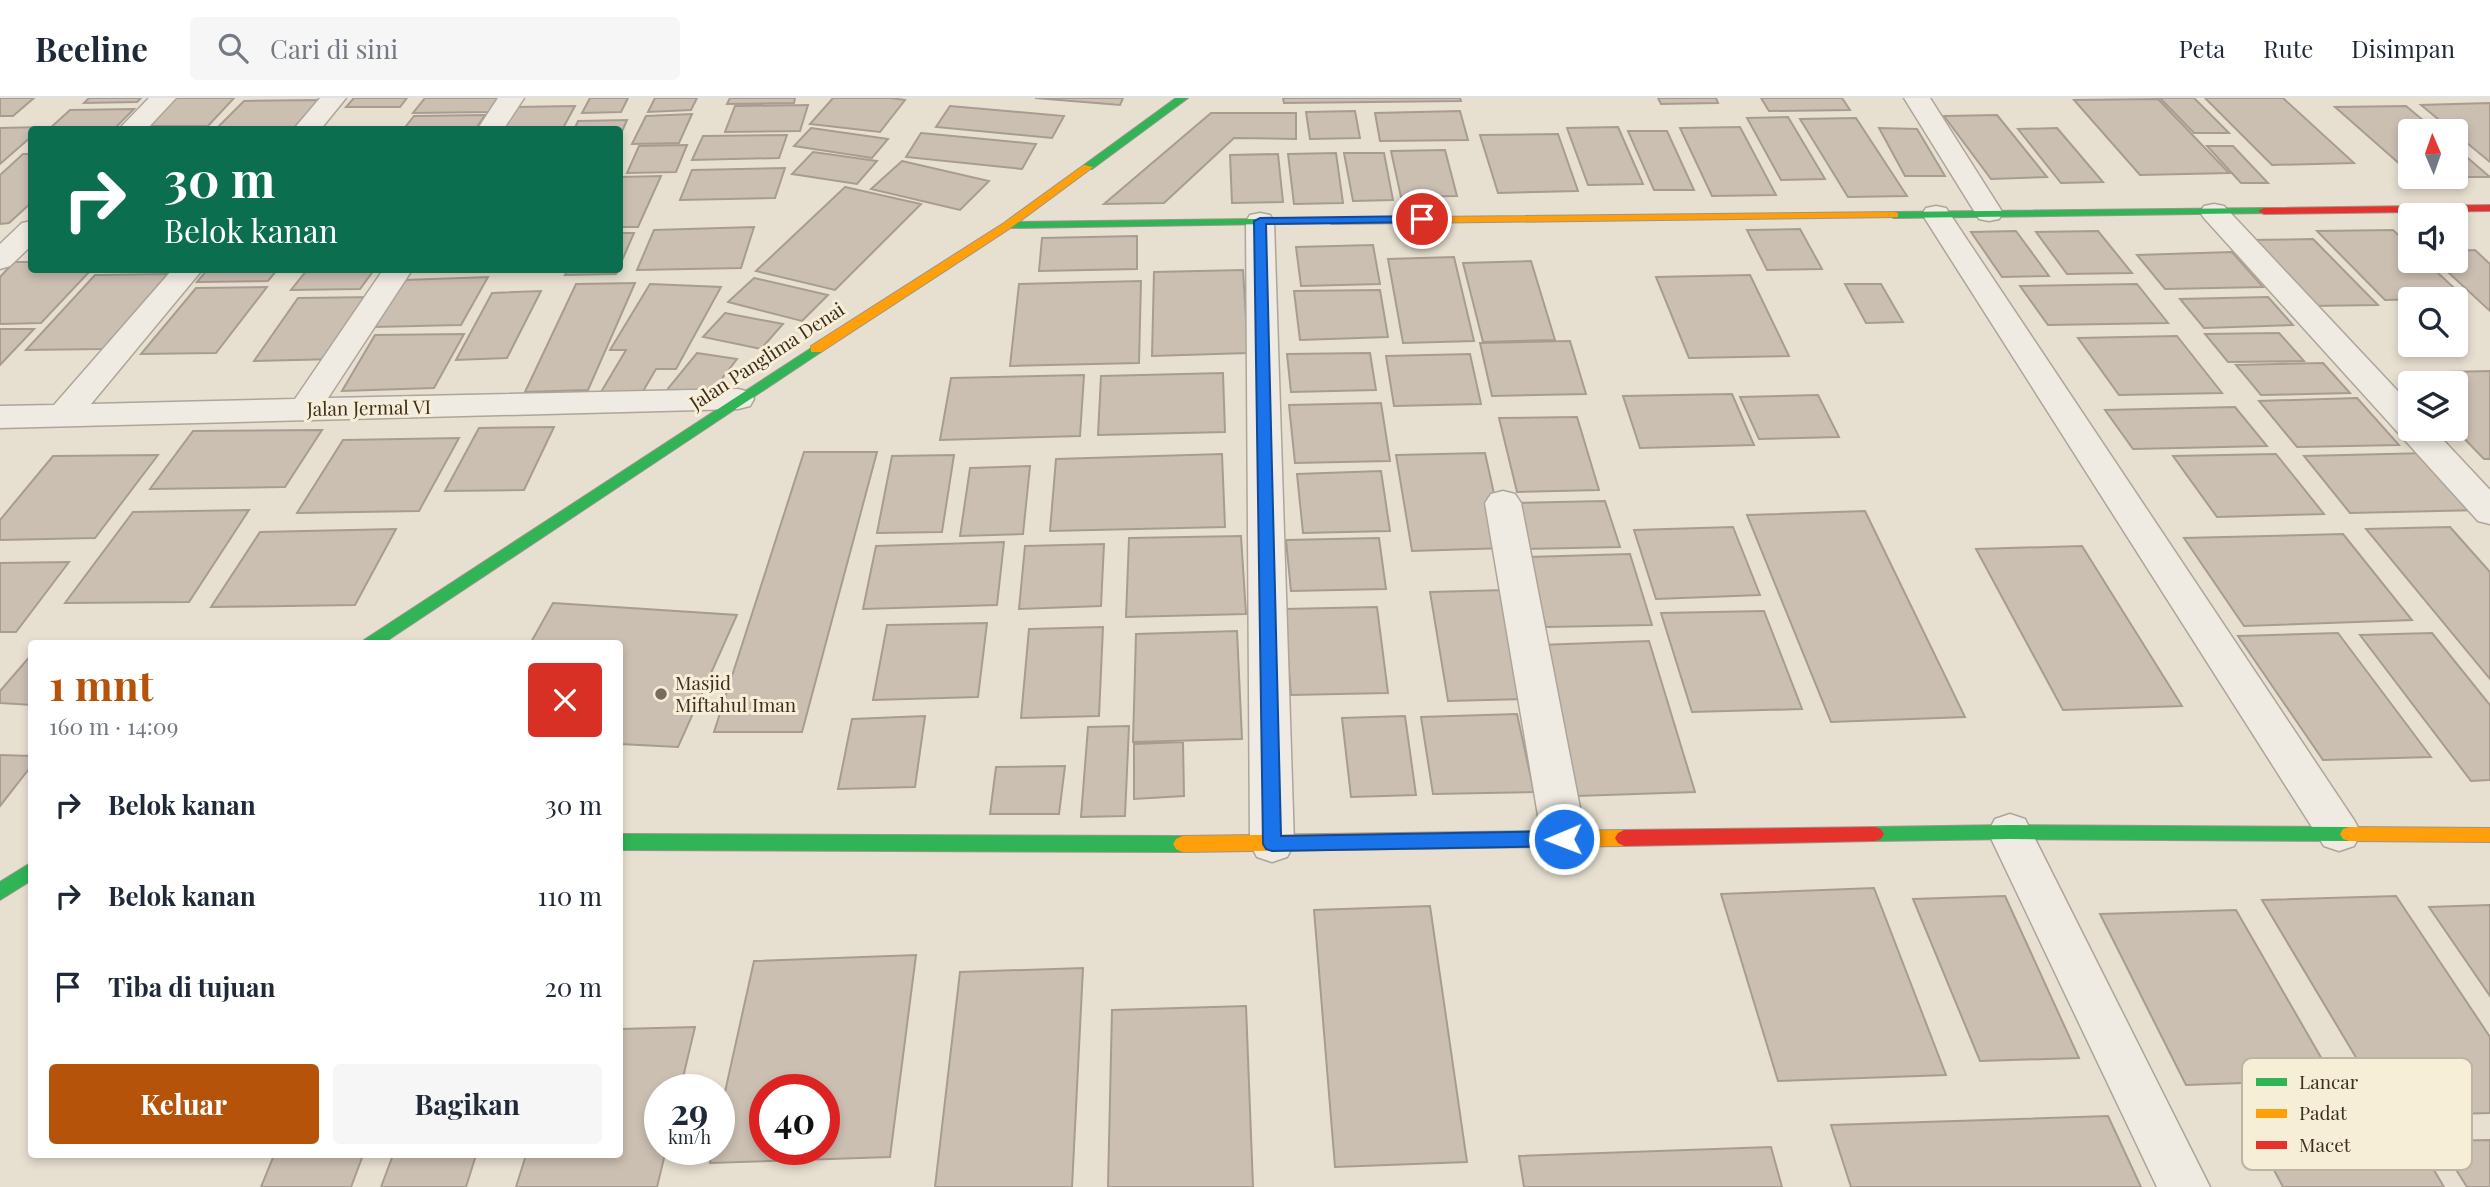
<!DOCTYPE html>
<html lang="id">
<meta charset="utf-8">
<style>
body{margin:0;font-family:"Playfair Display",serif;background:#f6f6f7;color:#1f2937;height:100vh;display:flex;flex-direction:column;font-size:26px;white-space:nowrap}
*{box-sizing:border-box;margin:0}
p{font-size:23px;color:#747a83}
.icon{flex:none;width:38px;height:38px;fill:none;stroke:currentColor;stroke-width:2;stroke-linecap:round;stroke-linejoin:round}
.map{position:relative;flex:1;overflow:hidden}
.side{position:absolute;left:28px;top:542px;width:595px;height:518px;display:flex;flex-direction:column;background:#fff;border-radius:7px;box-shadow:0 4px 10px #0003}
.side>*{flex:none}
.guide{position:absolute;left:28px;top:28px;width:595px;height:147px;border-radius:7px;box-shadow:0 4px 10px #0003;background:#0b6e4f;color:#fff;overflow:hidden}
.needle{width:46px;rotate:358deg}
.tools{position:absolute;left:2398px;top:21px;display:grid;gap:14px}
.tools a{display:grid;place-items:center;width:70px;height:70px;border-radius:7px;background:#fff;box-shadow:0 4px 10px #0003;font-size:35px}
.speed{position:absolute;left:644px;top:976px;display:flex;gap:14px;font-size:35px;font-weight:700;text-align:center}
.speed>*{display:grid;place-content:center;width:91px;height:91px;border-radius:50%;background:#fff;box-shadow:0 4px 10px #0003;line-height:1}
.speed small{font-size:18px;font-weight:400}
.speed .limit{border:10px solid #d22;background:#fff;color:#111}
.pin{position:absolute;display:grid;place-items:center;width:60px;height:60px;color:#fff;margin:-30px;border:4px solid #fff;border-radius:50%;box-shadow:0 2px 7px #0007}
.me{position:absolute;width:77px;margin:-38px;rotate:269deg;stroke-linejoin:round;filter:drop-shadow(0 0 5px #0008)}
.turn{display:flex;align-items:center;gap:24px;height:147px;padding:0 21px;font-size:32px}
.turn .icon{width:91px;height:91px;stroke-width:2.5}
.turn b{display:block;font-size:49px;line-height:60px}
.round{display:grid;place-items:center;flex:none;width:74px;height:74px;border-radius:7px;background:#f6f6f7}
.summary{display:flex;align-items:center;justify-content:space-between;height:119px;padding:0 21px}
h1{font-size:42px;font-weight:700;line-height:52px;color:#b45309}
.action{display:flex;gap:14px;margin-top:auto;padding:14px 21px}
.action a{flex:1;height:80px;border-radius:7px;background:#b45309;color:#fff;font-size:28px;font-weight:700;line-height:80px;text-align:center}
.action a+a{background:#f6f6f7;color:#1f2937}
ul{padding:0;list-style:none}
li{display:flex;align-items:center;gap:21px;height:91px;padding:0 21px}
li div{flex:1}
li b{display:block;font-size:26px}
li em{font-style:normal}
header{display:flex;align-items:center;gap:42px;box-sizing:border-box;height:98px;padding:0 35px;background:#fff;border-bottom:2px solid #e0e1e3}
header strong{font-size:33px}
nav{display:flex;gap:38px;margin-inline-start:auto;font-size:24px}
.search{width:490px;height:63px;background:#f6f6f7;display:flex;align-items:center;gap:18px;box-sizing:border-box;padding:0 24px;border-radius:7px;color:#747a83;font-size:26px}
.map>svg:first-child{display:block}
.building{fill:#cbbfb2;stroke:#a89c90;stroke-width:2;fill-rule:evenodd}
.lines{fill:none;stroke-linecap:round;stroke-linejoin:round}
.street-casing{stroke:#ada599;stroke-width:3}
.fast-casing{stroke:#9c958a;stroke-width:2}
.slow-casing{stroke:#9c958a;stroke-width:2}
.jam-casing{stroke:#9c958a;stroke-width:2}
.street{fill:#efebe3;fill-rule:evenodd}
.fast{fill:#30b455;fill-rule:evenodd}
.slow{fill:#ff9f0a;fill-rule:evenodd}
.jam{fill:#e5322d;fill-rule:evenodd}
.route{fill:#1a73e8;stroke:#114b97;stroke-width:2}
.poi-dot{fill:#786c5e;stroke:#f7eed8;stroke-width:2.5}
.labels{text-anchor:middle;stroke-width:6;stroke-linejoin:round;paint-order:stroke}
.street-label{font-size:19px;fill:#3d2e20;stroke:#f7eed8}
.poi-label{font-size:19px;fill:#3d2e20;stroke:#f7eed8;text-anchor:start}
.key{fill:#f7eed8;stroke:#bfb4a1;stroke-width:2}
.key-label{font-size:19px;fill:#3d2e20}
</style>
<header>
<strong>Beeline</strong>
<div class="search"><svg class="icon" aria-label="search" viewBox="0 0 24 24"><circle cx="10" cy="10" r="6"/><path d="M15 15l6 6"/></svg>Cari di sini</div>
<nav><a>Peta</a><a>Rute</a><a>Disimpan</a></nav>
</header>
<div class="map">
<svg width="2490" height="1089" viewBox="0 0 2490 1089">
<rect width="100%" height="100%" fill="#e7e0d1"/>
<path class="building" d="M0,0H34L13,18H0Z
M89,0H141L137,4L84,5Z
M170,0H234L208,28H142Z
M354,0H407L400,9H346Z
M425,0H498L489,14L413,15Z
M590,0H628L621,14L582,15Z
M655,0H697L691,12L648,14Z
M730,0H795L794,5L727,6Z
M833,0H891L905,2L880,34L810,26Z
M1035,0H1123L1120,7Z
M1283,0H1460L1461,3L1284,5Z
M1658,0H1716L1718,5L1661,6Z
M1761,0H1842L1850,12L1769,13Z
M2160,0H2194L2229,35H2194Z
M2205,0H2283L2354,65L2272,67Z
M2158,1L2229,75L2140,77L2074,2Z
M319,2L293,31H216L244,3Z
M2490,5V64L2421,7Z
M808,7L800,33L725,34L735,8Z
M575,8L562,32H500L514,9Z
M950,8L1064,18L1052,40L936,29Z
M2406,8L2436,33H2410V75L2335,9Z
M134,11L113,32H48L70,12Z
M1355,13L1360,40L1310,41L1306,14Z
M1460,13L1468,42L1380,43L1375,15Z
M1211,15H1296V41L1234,40L1164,105L1104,106Z
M692,16L679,45L632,46L646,18Z
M485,17L475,32H403L414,18Z
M1997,17L2047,79L1991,81L1944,18Z
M1788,19L1825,81L1781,82L1747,20Z
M1856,20L1907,98L1848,99L1800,21Z
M627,22L620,38V32H574L578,23Z
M41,29L32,32V38L0,66V30Z
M1618,29L1643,86L1588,87L1567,30Z
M1740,29L1776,97L1712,98L1680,30Z
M811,30L888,41L872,60L794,48Z
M1879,30L1917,31L1945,78H1905Z
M2057,30L2103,84L2061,85L2018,31Z
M1628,33H1667L1694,92H1654Z
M921,35L1036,46L1022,71L906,59Z
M1558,36L1578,93L1498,95L1480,37Z
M787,37L779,60L692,62L703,38Z
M687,47L676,74L627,75L639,48Z
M2207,48H2233L2268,85H2241Z
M2455,49L2490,79H2414H2455Z
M1445,52L1457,98L1401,99L1391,53Z
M813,54L877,63L857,86L792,76Z
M1336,55L1343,105L1294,106L1288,56Z
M1344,55H1384L1393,102L1353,103Z
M23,56H32V104L9,125L0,126V77Z
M1278,56L1283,104L1232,105L1230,57Z
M902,63L989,83L960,112L871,91Z
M785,70L775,100L680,102L692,72Z
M661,78L638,129H620V79Z
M845,89L921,106L835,192L756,173Z
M754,129L741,170L637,172L654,132Z
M1800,131L1822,171L1767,172L1747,132Z
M2393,132L2410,148V163H2425L2465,200L2385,202L2317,133Z
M2016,133L2049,178L2002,179L1971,134Z
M2098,133L2132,175L2067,176L2036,134Z
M620,135H634L620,167Z
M1137,138V171L1039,173L1042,140Z
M2313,141L2378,207L2310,208L2249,142Z
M1373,147L1380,186L1301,188L1296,149Z
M2475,152L2490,166V213L2436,163H2455V153Z
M2232,154L2263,189L2165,191L2137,157Z
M1454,159L1474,243L1403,245L1388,161Z
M1531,163L1555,242L1483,244L1463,165Z
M14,164H32V172H91L41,225L0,226V179Z
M100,172H179L97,174Z
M207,172H277L268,183L197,184Z
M307,172H374L360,191L291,192Z
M568,172H618L616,176L565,177Z
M1243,172L1248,255L1152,258L1154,174Z
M168,176L103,251L26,252L95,177Z
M1750,177L1789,258L1689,260L1656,179Z
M488,179L461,227L374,229L404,182Z
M754,180L828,197L802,223L728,204Z
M1141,183L1139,265L1010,268L1019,186Z
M635,185L588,292L525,294L576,186Z
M650,186L721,189L676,271H656L642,295L601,294L626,252H610Z
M1845,186H1881L1903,224L1866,225Z
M2137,186L2168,225L2048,227L2020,188Z
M267,189L216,255L141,256L196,190Z
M1380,192L1388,239L1300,242L1294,193Z
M541,193L507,260L456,262L492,195Z
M375,199L336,261L254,263L298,200Z
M2268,199L2293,227L2204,230L2180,201Z
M725,215L783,226L761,251L703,239Z
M0,231H34L0,267Z
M2279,235L2304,263L2228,264L2205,236Z
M464,236L434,290L342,293L375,237Z
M2177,238L2222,295L2119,297L2078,240Z
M1570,243L1586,296L1492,298L1480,245Z
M697,255L737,261L707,300L666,293Z
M1370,255L1376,292L1291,294L1287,256Z
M1470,256L1481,306L1394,308L1386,258Z
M2323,265L2350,295L2261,297L2236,267Z
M2490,273V361H2484L2455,331V285H2412L2403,275Z
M1223,275L1225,334L1098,337L1101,278Z
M1084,277L1080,338L940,342L951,280Z
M1732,296L1754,347L1640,350L1623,298Z
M1818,297L1839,339L1759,341L1740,299Z
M2357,300L2399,347L2297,349L2259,303Z
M1381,305L1390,363L1295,365L1289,307Z
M2235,309L2267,348L2133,351L2105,312Z
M1577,319L1599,392L1517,394L1499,320Z
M554,329L524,392L445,393L479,330Z
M322,332L285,389L150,391L193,333Z
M459,340L419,413L297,415L343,342Z
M804,354H877L802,634H714Z
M1485,355L1506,450L1412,453L1396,357Z
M2428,355L2481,412L2350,415L2304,358Z
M1222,356L1225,429L1050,433L1056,361Z
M2276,356L2324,416L2217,419L2173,358Z
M158,357L95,440L0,442V422L53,358Z
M954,357L942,434L877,435L892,358Z
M1030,368L1023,436L960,438L970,370Z
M1381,373L1390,433L1303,435L1297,376Z
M1605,403L1620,449L1523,451L1511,405Z
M249,412L189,504L65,505L133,414Z
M1865,413L1965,619L1831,624L1747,417Z
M1733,429L1760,497L1656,501L1634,432Z
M2450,429L2490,474V581L2366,431Z
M396,431L355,507L211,509L260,434Z
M2343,436L2412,522L2244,528L2184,440Z
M1241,438L1246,516L1126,519L1129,440Z
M1379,440L1386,491L1291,493L1286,442Z
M1004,444L997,507L863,511L876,448Z
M1104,446L1101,508L1019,511L1025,448Z
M2082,448L2182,608L2063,612L1976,451Z
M1630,456L1652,527L1546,529L1528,459Z
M69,464L16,534H0V465Z
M1507,492L1531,601L1448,603L1430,494Z
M553,505L737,517L678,649L620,646V546H530Z
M1377,509L1388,595L1291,597L1284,511Z
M1764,513L1802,611L1692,614L1661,515Z
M987,525L978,599L873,602L887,527Z
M1103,529L1099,618L1021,620L1029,531Z
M1237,533L1242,641L1133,644L1136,536Z
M2338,535L2431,659L2323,662L2238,538Z
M2432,535L2490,607V682L2471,683L2360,537Z
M1649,543L1695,694L1576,698L1539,547Z
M32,556V607L0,605V593Z
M1517,616L1534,694L1433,696L1421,619Z
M925,618L915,689L838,691L852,621Z
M1405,618L1416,697L1351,699L1342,620Z
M1129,628L1125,718L1081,719L1088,629Z
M1183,644L1184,698L1134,701V646Z
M0,657L32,658V667L0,708Z
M1065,668L1059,716H990L996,669Z
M1874,790L1946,977L1778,983L1721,796Z
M2005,798L2079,960L1980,963L1913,801Z
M2396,798L2490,939V1015L2391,1018L2262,802Z
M2490,807V898L2429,809Z
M1430,808L1467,1064L1335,1069L1314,812Z
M2236,812L2334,982L2186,987L2100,816Z
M916,857L890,1059L710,1065L712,1052H719V1021L754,863ZM765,992H824V1052H765Z
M1083,870L1072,1089H935L960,874Z
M1246,908L1253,1089H1108L1112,912Z
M695,929L680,992H660V1052H666L657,1089H516L526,1057H620V931Z
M2108,1018L2141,1089H1851L1831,1027Z
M2415,1040L2444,1089H2283L2260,1046Z
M2490,1042V1089H2467L2438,1043Z
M1771,1049L1782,1089H1524L1519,1058Z
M274,1057H363L351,1089H261Z
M393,1057H476L466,1089H381Z"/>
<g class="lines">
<g class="street-casing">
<path id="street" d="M149,0H176L146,32H118Z
M320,0H346L320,32H293Z
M498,0H524L503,32H477Z
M1904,0H1930L2003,115L1999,121L1989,123L1979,121Z
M2214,106L2224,108L2410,306V331H2433L2490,392V426L2478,423L2204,120L2200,114L2204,108Z
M1936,108L1946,110L2354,722L2361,735L2354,748L2339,753L2324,748L1922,116L1926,110Z
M1260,115L1270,117L1274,123L1294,746L1287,759L1272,764L1257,759L1250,746L1246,123L1250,117Z
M32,123V147L10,168L0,171V146L22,125Z
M172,172H202L91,306L295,301L383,172H412L328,300L738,291L750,294L754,301L750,308L738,311L0,330V308L54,307Z
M1503,393L1515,396L1521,405L1586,741L1579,754L1564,759L1549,754L1542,741L1485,405L1491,396Z
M2010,716L2025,721L2210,1089H2157L1988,734L1995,721Z"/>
</g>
<g class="fast-casing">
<path id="fast" d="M1176,0H1188L1092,71H1084V67Z
M2264,110L2268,111V115L1894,120L1888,117L1894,114Z
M1332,120L1338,123L1336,125L1008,130L1002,127L1008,124Z
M816,247L822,251L821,254L382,546H362L364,542Z
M2010,727L2349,729L2355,731L2358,736L2355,741L2349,743L2010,741L1875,743L1869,741L1866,736L1869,731L1875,729Z
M620,736L1182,738L1188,741L1191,746L1188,751L1182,754L620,752Z
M32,764V782L0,802V784Z"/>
</g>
<g class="slow-casing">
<path id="slow" d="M1084,67L1093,69L1012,129L821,254H811V248L1004,125Z
M1894,114L1898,115V119L1332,126L1326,123L1332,120Z
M2349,729L2490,730V744L2349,743L2343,741L2340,736L2343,731Z
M1624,732L1630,735L1633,740L1630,745L1624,748L1182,754L1176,751L1173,746L1176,741L1182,738Z"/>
</g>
<g class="jam-casing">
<path id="jam" d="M2490,107V113L2264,116L2258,113L2264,110Z
M1875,729L1881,731L1884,736L1881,741L1875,743L1624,748L1618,745L1615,740L1618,735L1624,732Z"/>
</g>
<use href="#street" class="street"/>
<use href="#fast" class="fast"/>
<use href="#slow" class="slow"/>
<use href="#jam" class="jam"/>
</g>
<path class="route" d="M1422,118L1426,119V124L1266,126L1281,738L1564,733L1570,735L1573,741L1570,746L1564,748L1272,753L1266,751L1263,746L1254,123L1260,120Z"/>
<circle class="poi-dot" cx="661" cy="596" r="7"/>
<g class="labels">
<g class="street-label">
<text transform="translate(767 258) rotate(-33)" y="7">Jalan Panglima Denai</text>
<text transform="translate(369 310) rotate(-1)" y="7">Jalan Jermal VI</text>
</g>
<g class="poi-label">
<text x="675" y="592">Masjid<tspan x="675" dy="22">Miftahul Iman</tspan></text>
</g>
</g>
<rect x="2242" y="960" width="230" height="112" rx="10" class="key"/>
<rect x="2256" y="980" width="31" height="8" fill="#30b455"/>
<rect x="2256" y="1011" width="31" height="9" fill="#ff9f0a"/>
<rect x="2256" y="1043" width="31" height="8" fill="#e5322d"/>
<g class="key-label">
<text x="2299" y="991">Lancar</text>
<text x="2299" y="1022">Padat</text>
<text x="2299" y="1054">Macet</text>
</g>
</svg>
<div class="tools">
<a><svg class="needle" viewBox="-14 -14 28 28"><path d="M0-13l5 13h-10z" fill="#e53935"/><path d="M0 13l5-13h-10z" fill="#747a83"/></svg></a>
<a><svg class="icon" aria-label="sound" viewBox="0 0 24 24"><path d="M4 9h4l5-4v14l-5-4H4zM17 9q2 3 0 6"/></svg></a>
<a><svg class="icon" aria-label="search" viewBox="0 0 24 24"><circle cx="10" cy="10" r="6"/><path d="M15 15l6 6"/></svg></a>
<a><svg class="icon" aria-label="layers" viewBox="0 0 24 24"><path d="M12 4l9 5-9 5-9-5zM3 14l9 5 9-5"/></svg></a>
</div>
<div class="speed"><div>29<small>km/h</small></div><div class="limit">40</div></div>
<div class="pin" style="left:1422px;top:121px;background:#d93025"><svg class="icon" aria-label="arrive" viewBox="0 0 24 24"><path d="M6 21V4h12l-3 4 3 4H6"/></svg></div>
<svg class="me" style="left:1564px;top:741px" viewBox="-20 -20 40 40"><circle r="17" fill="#1a73e8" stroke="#fff" stroke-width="3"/><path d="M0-11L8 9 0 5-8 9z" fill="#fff"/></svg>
<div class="guide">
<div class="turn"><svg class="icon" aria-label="right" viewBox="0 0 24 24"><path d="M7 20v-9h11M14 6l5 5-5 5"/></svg><div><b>30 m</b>Belok kanan</div></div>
</div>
<section class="side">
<div class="summary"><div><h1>1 mnt</h1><p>160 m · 14:09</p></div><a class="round" style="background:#d93025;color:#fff"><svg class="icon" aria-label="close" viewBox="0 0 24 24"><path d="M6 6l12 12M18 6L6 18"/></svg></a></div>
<ul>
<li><svg class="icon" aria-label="right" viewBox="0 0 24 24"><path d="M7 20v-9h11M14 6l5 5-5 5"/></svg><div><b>Belok kanan</b></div><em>30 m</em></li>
<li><svg class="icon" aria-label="right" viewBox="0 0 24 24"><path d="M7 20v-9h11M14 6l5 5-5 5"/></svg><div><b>Belok kanan</b></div><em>110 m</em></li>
<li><svg class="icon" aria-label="arrive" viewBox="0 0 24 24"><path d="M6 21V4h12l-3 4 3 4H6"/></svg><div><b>Tiba di tujuan</b></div><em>20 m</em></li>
</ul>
<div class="action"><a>Keluar</a><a>Bagikan</a></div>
</section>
</div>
